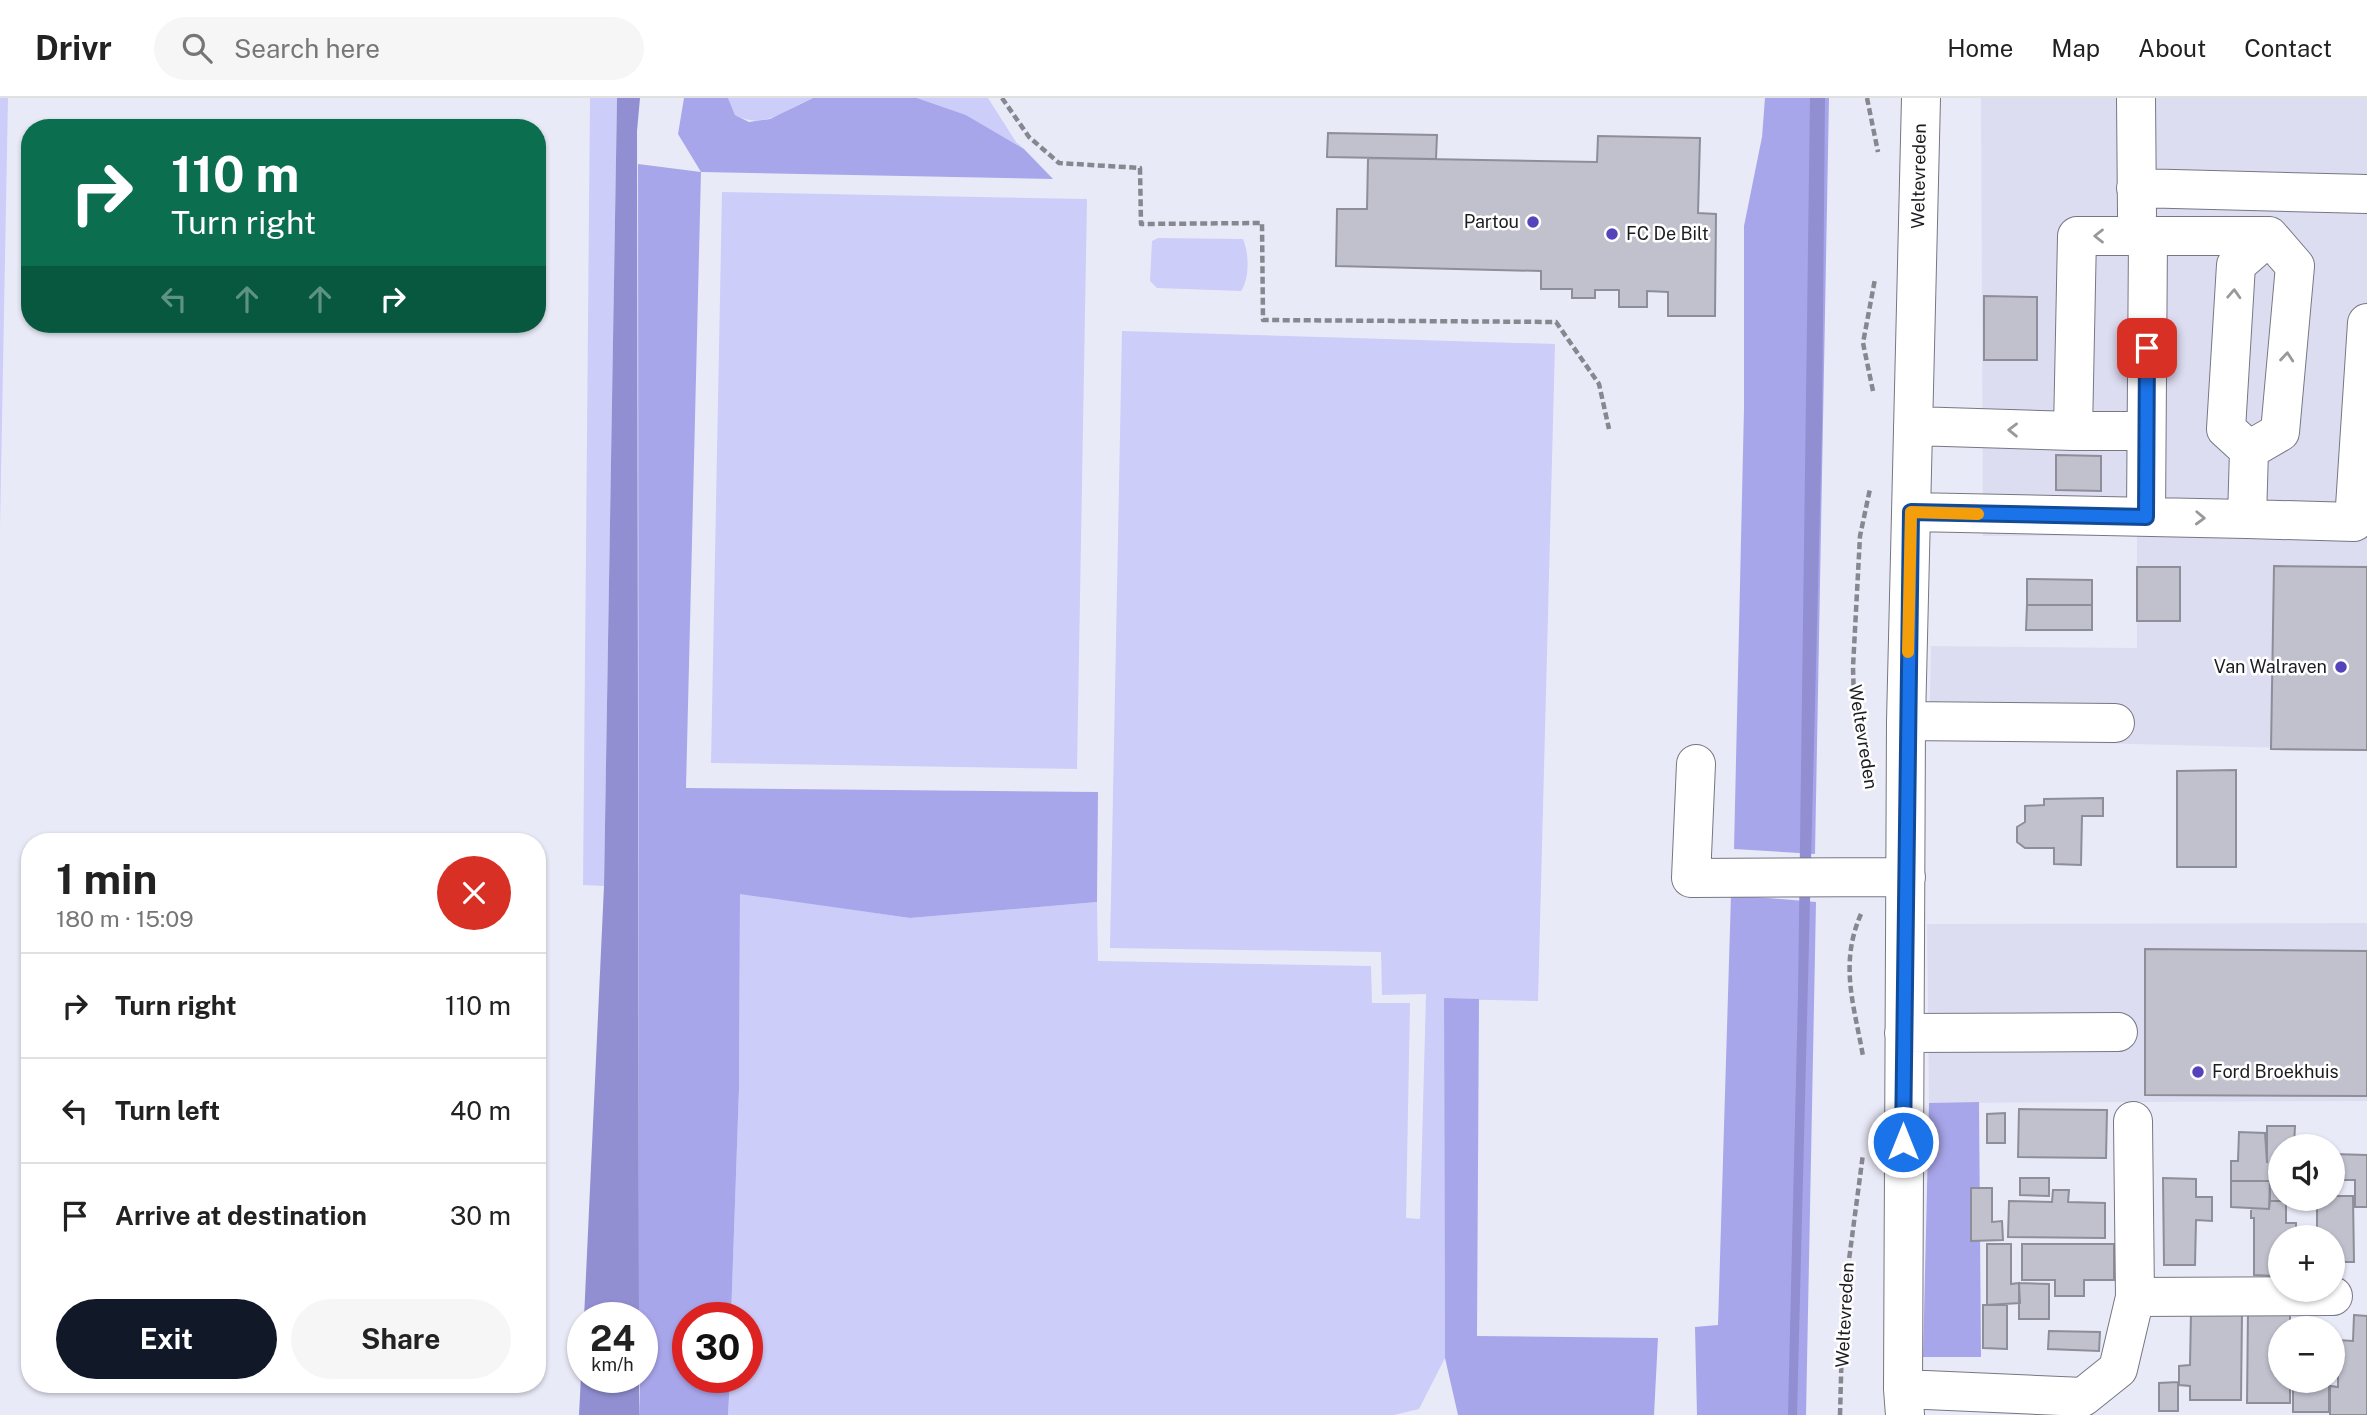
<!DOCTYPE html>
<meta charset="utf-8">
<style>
body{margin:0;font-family:"Public Sans",sans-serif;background:#f6f6f6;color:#222;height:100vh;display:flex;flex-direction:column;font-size:26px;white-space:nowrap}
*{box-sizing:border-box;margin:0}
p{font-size:23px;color:#767676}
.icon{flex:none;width:38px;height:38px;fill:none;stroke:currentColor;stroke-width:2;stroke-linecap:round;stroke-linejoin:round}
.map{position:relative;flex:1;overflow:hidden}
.sheet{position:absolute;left:21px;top:735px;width:525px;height:560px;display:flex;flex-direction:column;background:#fff;border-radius:28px;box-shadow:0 2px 5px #0004}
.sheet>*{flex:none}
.guide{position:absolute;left:21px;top:21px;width:525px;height:214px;border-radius:28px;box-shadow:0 2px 5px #0004;background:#0b6e4f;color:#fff;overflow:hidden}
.fabs{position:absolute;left:2268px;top:1036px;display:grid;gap:14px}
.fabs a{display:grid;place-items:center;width:77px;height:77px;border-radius:50%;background:#fff;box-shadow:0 2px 5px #0004;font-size:35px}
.speed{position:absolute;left:567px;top:1204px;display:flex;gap:14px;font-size:35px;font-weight:700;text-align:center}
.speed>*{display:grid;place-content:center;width:91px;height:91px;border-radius:50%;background:#fff;box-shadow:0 2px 5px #0004;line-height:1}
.speed small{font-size:18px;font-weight:400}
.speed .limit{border:10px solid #d22;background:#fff;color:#111}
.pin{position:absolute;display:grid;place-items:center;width:60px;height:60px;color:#fff;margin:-30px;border-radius:14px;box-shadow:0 4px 10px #0006}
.me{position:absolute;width:77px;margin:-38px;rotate:0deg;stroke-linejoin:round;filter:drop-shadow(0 0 5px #0008)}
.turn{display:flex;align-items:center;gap:24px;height:147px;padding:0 35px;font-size:32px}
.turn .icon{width:91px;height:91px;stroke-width:2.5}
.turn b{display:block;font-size:49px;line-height:60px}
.lanes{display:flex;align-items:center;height:66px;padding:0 35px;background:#0003;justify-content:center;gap:35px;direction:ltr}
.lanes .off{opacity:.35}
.round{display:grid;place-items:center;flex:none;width:74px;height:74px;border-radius:37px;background:#f6f6f6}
.head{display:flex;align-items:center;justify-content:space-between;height:119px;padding:0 35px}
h1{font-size:42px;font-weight:700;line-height:52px}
.button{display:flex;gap:14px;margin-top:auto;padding:14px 35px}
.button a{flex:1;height:80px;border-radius:42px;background:#111827;color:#fff;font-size:28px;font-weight:700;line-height:80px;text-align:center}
.button a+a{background:#f6f6f6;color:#222}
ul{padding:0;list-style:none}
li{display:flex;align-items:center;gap:21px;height:105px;padding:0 35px;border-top:2px solid #e0e0e0}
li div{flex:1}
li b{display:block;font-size:26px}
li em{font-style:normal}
header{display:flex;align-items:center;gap:42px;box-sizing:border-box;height:98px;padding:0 35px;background:#fff;border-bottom:2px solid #e0e0e0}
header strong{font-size:33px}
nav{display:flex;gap:38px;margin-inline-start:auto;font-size:24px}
.search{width:490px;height:63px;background:#f6f6f6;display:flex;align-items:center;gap:18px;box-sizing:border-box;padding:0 24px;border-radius:38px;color:#767676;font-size:26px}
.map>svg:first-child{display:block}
.built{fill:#ddddf2}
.green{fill:#cdcdf9}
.forest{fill:#a8a6ea}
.water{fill:#918fd2}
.building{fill:#c1c1ce;stroke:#8e8e9a;stroke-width:2}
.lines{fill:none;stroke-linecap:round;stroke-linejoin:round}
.minor-casing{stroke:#767783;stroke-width:40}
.path{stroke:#878790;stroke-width:4.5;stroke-dasharray:7 3.5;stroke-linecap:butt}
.minor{stroke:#fff;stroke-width:38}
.oneway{stroke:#99999b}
.route-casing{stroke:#114b97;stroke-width:18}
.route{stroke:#1a73e8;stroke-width:12}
.slow{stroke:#f59e0b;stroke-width:12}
.poi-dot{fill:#5642ba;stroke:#fff;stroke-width:2.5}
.labels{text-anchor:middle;stroke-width:5;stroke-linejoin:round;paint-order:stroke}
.street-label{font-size:18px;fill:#1c1c21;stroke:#fff}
.poi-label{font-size:18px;fill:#1c1c21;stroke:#fff;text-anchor:end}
</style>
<header>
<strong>Drivr</strong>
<div class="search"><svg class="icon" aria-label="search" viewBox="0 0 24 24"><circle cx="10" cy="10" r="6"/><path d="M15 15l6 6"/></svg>Search here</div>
<nav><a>Home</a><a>Map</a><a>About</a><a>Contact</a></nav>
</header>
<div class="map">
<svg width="2367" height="1317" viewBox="0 0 2367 1317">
<rect width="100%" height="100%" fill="#e9eaf7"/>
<path class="built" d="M1981,0H2367V652L1929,641L1931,548L2137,550V438H1983Z
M2367,825V1003L1929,1005L1927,826Z"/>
<path class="green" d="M0,0H8L0,430Z
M590,0H617L604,788L583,787Z
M728,0H813C785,11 765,33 735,17Z
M917,0H988L1016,44L1024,51L966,17Z
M722,94L1087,101L1077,671L711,665Z
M1158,140L1243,141C1249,155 1250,180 1241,193L1157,190L1150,183L1152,143Z
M1122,233L1555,246L1538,903L1444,901L1445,1260L1419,1311L1394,1317H728L730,1279H747V1220H731L739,991L740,795L910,820L1097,804L1098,863L1371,868L1372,905H1410L1406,1120L1420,1121L1426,896L1382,897L1381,854L1110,850Z"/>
<path class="forest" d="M684,0H728L735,17L749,24L770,21L813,0H917L966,17L1024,51L1053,81L701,74L686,690L1098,694L1097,804L910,820L740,796L739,991L731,1220H688V1279H730L728,1317H639L642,1220H639L638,66L701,74L678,36Z
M1765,0H1829L1815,756L1734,751L1744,310V128L1762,39Z
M1731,797L1816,804L1806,1317H1697L1695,1229L1718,1227Z
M1444,900L1479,901L1477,1238L1658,1240L1654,1317H1458L1445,1260Z
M1979,1004L1981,1259H1923L1929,1005Z"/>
<path class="water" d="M617,0H640L637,33L639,1220H584L604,788Z
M1810,0H1825L1822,331L1797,1317H1788L1798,896Z
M583,1239V1279H639V1317H579Z"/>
<path class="building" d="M1328,35L1437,37L1436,61L1327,59Z
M1598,38L1700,40L1698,115L1716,116L1715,218H1668V194L1647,193V209H1619V192H1595V200H1572V191H1541V173L1336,168L1337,111H1367L1368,60L1597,64Z
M1984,198L2037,199V262H1984Z
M2056,357L2101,358V393L2056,392Z
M2274,468L2367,469V652L2271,651Z
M2137,469H2180V523H2137Z
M2027,481L2092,482V507H2027Z
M2027,507H2092V532H2026Z
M2236,672V769H2177V673Z
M2103,700V718H2082L2081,767L2054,766V750H2025L2017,744V729L2025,724V708L2044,707V701Z
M2145,851L2367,853V998L2145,997Z
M2019,1011L2107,1012L2106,1060L2018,1059Z
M2005,1015V1045H1987V1016Z
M2267,1028H2295L2294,1048H2280V1101H2285L2283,1103H2270V1083H2231V1063H2238L2239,1034L2265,1035L2267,1065Z
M2333,1056L2367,1057V1109H2355V1082H2333Z
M2020,1080H2049V1098L2020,1097Z
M2163,1080L2196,1081V1099H2212V1123L2196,1122L2195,1167H2164Z
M2231,1083H2270L2269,1111L2231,1109Z
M1971,1090H1992V1124L2002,1123L2003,1142L1971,1143Z
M2053,1092H2069L2068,1104L2105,1105V1140L2008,1139L2009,1103L2052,1104Z
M2333,1098H2353L2354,1164H2333V1139H2317V1101H2333Z
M2270,1103H2286V1125H2296V1139H2280V1162H2275V1178L2254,1177V1120H2251V1111H2269Z
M1987,1146H2011V1186L2019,1185L2020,1205L1987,1207Z
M2022,1146H2114V1182H2084V1198H2055V1182H2022Z
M2019,1185L2049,1186V1221H2019Z
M1983,1207H2007V1251L1983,1250Z
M2248,1213L2290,1214V1230H2280V1283H2290V1305H2247Z
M2191,1214H2242L2241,1302H2190V1288L2179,1287V1268L2190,1267Z
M2354,1217L2367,1218V1317H2330V1288L2338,1289V1242L2353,1243Z
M2049,1233L2100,1234L2099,1253L2048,1251Z
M2178,1284V1313H2159V1285Z
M2293,1286H2329V1314H2293Z"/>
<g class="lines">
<g class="minor-casing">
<path id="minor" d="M2136,0L2137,117
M2136,90L2367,96
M2073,333H2146
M2249,352L2226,331L2236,167L2269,138
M1911,414L2247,421L2249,352L2280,334L2295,168L2269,138H2077L2073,333L1913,328
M2146,419L2148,138
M2247,421L2354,424L2367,225
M1906,623L2115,625
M1696,666L1691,780L1906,779
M1904,935L2118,934
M2135,1199L2333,1198
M1903,1291L2083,1299L2118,1271L2135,1199L2133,1023
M1905,1317L1903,1291L1906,623L1921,0"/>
</g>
<path class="path" d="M1002,0L1029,39L1059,65L1140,70L1141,126L1262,125L1263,222L1556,224L1599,286L1609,331
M1867,0L1878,54
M1873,293L1863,245L1875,181
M1865,649L1854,604L1853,569L1860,438L1870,391
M1861,816C1839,866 1854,907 1863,958
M1840,1317L1843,1207L1863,1056"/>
<use href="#minor" class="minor"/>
</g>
<defs><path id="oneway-chevron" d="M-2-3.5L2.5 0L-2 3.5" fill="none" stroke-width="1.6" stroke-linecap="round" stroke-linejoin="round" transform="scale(1.75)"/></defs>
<g class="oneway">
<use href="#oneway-chevron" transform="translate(2099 138) rotate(180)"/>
<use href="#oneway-chevron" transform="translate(2234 196) rotate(-87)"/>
<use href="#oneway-chevron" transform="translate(2287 259) rotate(-85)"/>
<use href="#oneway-chevron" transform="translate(2013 332) rotate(-179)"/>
<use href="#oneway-chevron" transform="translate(2200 420) rotate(2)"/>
</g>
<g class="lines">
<g class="route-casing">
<path id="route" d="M1903,1044L1911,414L2146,419L2147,250"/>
</g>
<use href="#route" class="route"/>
<path class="slow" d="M1908,554L1911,414L1978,416"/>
</g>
<g class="poi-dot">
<circle cx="1533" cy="124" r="7"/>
<circle cx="1612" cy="136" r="7"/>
<circle cx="2341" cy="569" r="7"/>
<circle cx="2198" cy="974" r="7"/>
</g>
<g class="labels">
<g class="street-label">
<text transform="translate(1919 78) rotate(-89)" y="6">Weltevreden</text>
<text transform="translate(1863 639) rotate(81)" y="6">Weltevreden</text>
<text transform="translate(1845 1217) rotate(-87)" y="6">Weltevreden</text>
</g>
<g class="poi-label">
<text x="1519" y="130">Partou</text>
<text x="1626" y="142" text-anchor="start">FC De Bilt</text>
<text x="2327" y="575">Van Walraven</text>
<text x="2212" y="980" text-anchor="start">Ford Broekhuis</text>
</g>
</g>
</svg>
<div class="fabs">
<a><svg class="icon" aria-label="sound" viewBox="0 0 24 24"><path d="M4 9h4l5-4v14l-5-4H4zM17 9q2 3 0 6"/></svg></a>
<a>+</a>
<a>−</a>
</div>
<div class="speed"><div>24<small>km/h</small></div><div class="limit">30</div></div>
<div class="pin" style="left:2147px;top:250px;background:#d93025"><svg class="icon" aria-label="arrive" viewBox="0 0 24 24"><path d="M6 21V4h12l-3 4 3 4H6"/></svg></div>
<svg class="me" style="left:1903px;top:1044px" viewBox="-20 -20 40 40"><circle r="17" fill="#1a73e8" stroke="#fff" stroke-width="3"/><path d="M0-11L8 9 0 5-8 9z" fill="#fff"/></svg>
<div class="guide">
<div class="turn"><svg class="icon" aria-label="right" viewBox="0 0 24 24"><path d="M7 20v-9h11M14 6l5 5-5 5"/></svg><div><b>110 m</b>Turn right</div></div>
<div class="lanes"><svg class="icon off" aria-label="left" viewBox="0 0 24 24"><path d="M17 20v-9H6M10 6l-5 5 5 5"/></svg><svg class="icon off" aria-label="ahead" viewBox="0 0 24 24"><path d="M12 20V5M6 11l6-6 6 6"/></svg><svg class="icon off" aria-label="ahead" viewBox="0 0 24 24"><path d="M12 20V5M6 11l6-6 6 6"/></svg><svg class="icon" aria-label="right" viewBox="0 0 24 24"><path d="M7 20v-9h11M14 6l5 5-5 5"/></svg></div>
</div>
<section class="sheet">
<div class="head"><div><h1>1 min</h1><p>180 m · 15:09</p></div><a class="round" style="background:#d93025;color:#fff"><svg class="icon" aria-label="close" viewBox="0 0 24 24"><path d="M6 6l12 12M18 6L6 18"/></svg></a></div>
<ul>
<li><svg class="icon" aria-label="right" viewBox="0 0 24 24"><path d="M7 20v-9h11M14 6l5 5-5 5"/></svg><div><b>Turn right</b></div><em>110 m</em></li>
<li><svg class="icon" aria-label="left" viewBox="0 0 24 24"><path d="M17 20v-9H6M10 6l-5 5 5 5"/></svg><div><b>Turn left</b></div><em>40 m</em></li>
<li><svg class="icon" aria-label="arrive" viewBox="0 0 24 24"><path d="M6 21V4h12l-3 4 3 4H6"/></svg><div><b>Arrive at destination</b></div><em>30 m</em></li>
</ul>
<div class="button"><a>Exit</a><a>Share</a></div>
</section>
</div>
